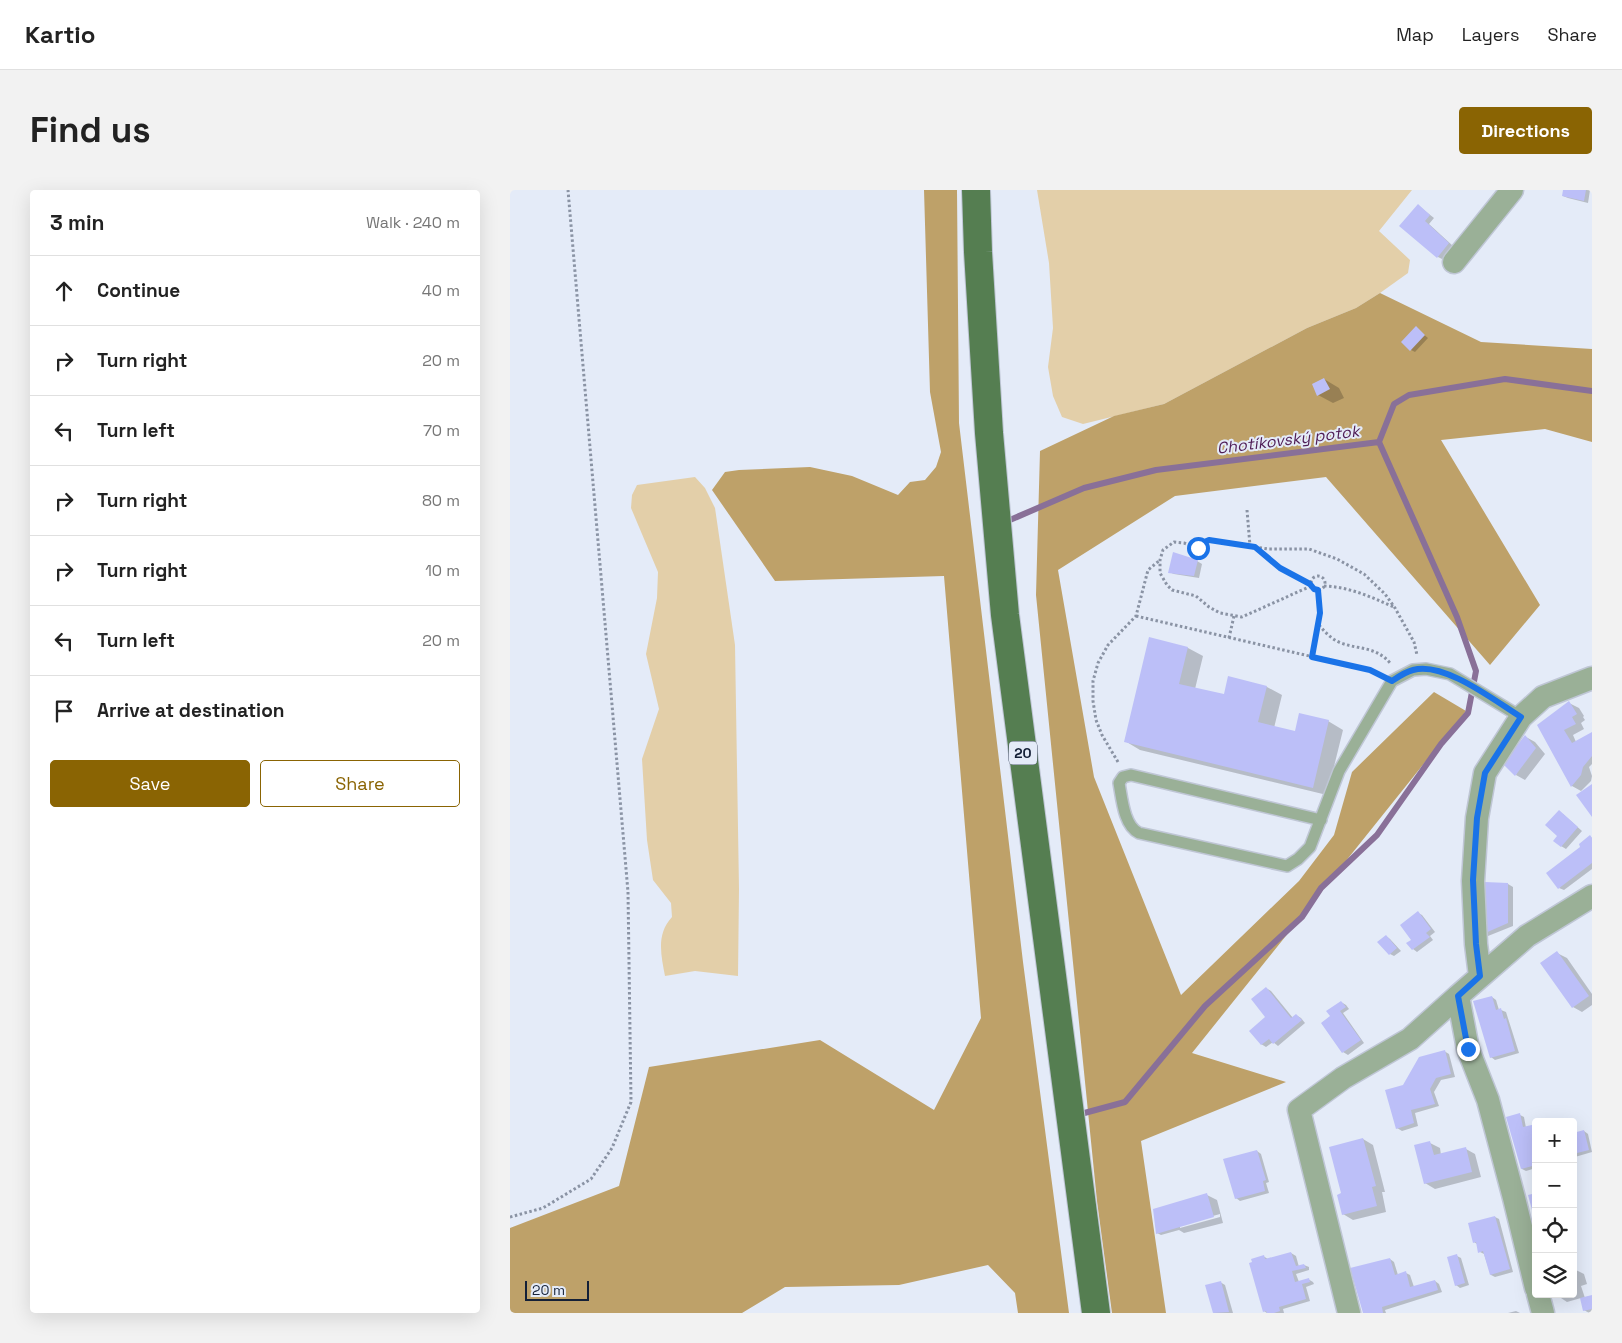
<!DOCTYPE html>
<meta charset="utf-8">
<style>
:root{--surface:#fff;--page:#f2f2f2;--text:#222;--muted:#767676;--line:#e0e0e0;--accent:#8a6403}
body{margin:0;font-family:"Space Grotesk",sans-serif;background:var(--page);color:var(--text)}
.controls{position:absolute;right:15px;bottom:15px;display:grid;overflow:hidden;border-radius:5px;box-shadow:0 5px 20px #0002}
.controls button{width:45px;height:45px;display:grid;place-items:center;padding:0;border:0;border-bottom:1px solid var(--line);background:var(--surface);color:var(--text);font:25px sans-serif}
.scale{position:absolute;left:15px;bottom:12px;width:64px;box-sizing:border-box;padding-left:5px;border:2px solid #142037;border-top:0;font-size:14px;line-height:18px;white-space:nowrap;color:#142037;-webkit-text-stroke:4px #e4ebf8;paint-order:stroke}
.stop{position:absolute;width:15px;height:15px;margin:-11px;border:4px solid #1a73e8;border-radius:50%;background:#fff}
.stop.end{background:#1a73e8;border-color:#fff;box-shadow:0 1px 5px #0008}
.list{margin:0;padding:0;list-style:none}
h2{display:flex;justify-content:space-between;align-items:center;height:65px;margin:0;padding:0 20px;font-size:21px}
h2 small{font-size:16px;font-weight:400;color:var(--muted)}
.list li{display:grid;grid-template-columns:32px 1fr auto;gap:15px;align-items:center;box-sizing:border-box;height:70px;padding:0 20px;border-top:1px solid var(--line)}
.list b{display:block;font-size:19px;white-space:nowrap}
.list em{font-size:16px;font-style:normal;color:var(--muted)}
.actions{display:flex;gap:10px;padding:15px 20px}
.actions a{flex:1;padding:11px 0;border:1px solid var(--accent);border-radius:5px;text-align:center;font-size:18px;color:var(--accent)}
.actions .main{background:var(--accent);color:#fff}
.icon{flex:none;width:28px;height:28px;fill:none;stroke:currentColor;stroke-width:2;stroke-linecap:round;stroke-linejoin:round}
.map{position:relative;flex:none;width:1082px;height:1123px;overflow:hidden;border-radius:5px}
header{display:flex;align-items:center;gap:30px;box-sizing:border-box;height:70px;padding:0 25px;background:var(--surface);border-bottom:1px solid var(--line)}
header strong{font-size:24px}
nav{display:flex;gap:28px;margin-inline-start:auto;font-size:18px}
.intro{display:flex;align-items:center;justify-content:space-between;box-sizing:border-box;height:120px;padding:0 30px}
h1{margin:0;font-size:35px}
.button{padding:12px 22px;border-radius:5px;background:var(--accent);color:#fff;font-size:18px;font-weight:700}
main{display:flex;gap:30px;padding:0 30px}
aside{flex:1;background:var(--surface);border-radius:5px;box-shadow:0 5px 20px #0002}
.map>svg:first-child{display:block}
.green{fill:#e3cfa9}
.forest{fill:#bea169}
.shadow{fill:#0003;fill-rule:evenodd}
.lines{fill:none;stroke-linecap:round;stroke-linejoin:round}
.stream{stroke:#897098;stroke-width:6}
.building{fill:#bcbff8}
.lane-casing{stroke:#bfc6d5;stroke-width:14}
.street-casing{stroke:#bfc6d5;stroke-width:25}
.primary-casing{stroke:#bfc6d5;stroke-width:30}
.path{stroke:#8a93a4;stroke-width:3;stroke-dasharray:2.5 2.5;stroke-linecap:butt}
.lane{stroke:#9ab097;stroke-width:11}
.street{stroke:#9ab097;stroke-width:22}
.primary{stroke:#557e51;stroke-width:28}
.route{stroke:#1a73e8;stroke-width:6}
.labels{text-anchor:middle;stroke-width:4;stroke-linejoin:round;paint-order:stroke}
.shield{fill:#e4ebf8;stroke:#525d71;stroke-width:1}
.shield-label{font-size:14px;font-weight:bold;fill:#142037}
.water-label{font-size:16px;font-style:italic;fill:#4f1d56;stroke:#e4ebf8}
</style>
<header>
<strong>Kartio</strong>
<nav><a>Map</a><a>Layers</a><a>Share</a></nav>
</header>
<div class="intro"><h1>Find us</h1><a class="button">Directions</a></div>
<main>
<aside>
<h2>3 min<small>Walk · 240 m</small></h2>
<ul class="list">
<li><svg class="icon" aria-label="ahead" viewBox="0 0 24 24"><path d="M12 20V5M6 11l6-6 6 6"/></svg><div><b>Continue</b></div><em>40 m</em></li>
<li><svg class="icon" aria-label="right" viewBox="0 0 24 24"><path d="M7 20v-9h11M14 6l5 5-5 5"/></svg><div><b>Turn right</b></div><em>20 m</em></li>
<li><svg class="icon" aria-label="left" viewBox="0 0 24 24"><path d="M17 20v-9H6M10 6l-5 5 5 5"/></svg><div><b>Turn left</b></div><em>70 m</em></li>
<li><svg class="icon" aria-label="right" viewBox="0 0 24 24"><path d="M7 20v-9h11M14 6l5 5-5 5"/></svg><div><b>Turn right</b></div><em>80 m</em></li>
<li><svg class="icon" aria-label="right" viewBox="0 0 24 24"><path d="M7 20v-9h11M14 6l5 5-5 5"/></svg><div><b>Turn right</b></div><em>10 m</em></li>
<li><svg class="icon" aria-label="left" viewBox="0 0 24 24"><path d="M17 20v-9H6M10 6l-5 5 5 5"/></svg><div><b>Turn left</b></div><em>20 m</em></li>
<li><svg class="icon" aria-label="arrive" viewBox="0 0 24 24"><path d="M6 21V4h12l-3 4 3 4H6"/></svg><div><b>Arrive at destination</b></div></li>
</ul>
<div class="actions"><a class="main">Save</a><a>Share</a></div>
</aside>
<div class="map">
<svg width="1082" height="1123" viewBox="0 0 1082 1123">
<rect width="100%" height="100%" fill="#e4ebf8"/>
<path class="green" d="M527 0H902L869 41 900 70 898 83 870 103 846 118 797 138 654 214 573 234 552 227 543 206 538 177 543 138 539 73Z
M185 287 195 298 205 318 225 455 229 699 228 786 185 781 155 786C151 765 146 744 162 727L161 713 143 690 137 650 132 569 149 519 136 464 147 408 148 382 121 318 122 305 127 295Z"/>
<path class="forest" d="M414 0H447L449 233 513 772 559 1123H508L505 1103 478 1075 389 1095 275 1097 232 1123H0V1038L109 996 139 877 310 850 424 920 471 828 434 386 265 391 202 300 215 282 229 280 300 277 342 286 388 305 400 292 415 290 426 277 431 262 420 202Z
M870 103 971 152 1082 159V252L1035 239 931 250 1030 415 980 475 816 287 665 306 548 380 584 587 671 805 789 691 824 645 842 582 924 502 956 521 682 863 776 892 631 951 656 1123H602L587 1011 526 405 530 261 604 226 654 214 797 138 846 118Z"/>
<path class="shadow" d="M1054 0H1080L1078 13 1058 8 1053 6Z
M909 16 924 28 919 34 943 56 932 69 928 67Z
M906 138 918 148 905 162 901 160Z
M814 189 829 198 834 208 823 213 808 205Z
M687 371 692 374 689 388 664 384 659 382Z
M640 449 678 458 693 466 685 499 715 506 719 487 757 497 772 505 764 538 786 543 818 531 833 540 817 605 630 560 615 551Z
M1059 513 1069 518 1074 526 1073 527 1075 530 1071 533 1074 539 1063 545 1066 552 1082 543V574L1079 577 1082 586 1081 591 1071 601 1062 596 1029 536Z
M1016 547 1025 552 1035 564 1015 590 1006 585Z
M1053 624 1072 641 1056 659 1051 656 1049 646Z
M1080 647 1082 648V679L1054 700 1049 698 1072 657Z
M976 694H998L1003 697V736L978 746 974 743Z
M908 723 912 725 925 742 920 746 923 750 907 762 903 759 902 750Z
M876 746 880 749 891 761 884 766 880 764Z
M1047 763 1057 768 1082 804V815L1072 822 1063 817Z
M756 798 761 801 783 828 786 825 791 828 795 833 768 856 763 852 756 857 751 854 757 828Z
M982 807 986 810 989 820H991L996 822 1009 863 985 870 981 867Z
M831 812 836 815 839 819 833 823 854 853 838 865 833 862 812 833 822 826Z
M934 861 939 864 945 887 931 890 924 902 929 916 905 923 908 936 892 941 887 938 894 896Z
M1010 925 1014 927 1016 938 1026 936V978L1016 981 1012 979Z
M1074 941 1078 944 1082 962 1065 967 1063 966V944Z
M853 949 863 955 875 1002H872L876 1022 843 1030 833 1024V1004Z
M920 953 930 958 931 965 956 959 965 964 971 987 925 999 915 993Z
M747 961 751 964 759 992 756 993 759 1003 730 1011 726 1008Z
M697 1005 707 1010 713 1033 674 1043 669 1040 651 1045 647 1043ZM710 1024V1027L670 1038V1035Z
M985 1027 989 1029 1003 1082 985 1087 981 1085 974 1064 970 1062 967 1054 964 1052Z
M781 1063 786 1066 789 1077 794 1075 799 1077V1080L786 1084 789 1092 798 1089 803 1092 804 1094 796 1097 800 1111 773 1119 774 1123H757L754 1121 753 1066 758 1069Z
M947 1066 951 1068 959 1095 950 1098 946 1095Z
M880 1069 884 1072 888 1085 896 1083 900 1085 904 1097 925 1091 929 1094 932 1102 875 1120 876 1123H854L842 1079Z
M1063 1069 1066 1080 1074 1084 1077 1094 1071 1096 1075 1108 1082 1107V1122L1079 1123 1074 1120 1071 1108 1057 1112 1048 1106 1047 1104H1063Z
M710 1092 715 1095 723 1123H704L697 1096Z
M1006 1121 1010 1123H998Z"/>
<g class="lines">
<path class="stream" d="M493 333 574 298 646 280 869 252 884 214 899 205 995 189 1082 201
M567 925 615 912 695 816 792 727 811 698 867 645 931 554 958 523 966 481 947 427 869 252"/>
</g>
<path class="building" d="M1053 0H1076L1074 11 1052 6Z
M908 14 920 25 915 31 939 53 927 68 889 36Z
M906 136 915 145 900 161 891 152Z
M814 188 820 199 807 206 802 194Z
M663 362 688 370 684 386 658 383Z
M639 447 678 457 669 494 714 504 718 486 757 496 748 532 785 541 789 523 819 530 803 598 614 552Z
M1059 511 1067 524 1062 527 1066 534 1054 540 1062 553 1082 542V566L1073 577 1071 585 1061 597 1027 535Z
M1015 545 1026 558 1005 586 993 574Z
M1082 594V627L1066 605Z
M1049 620 1068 637 1051 657 1043 651 1047 646 1035 635Z
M1080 645 1082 648V673L1048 699 1036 683 1070 657 1069 654Z
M975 692 998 693V733L973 744Z
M908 721 921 739 916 743 920 747 902 760 896 753 901 750 890 735Z
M876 745 887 758 879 765 867 752Z
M1047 761 1079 806 1062 818 1030 773Z
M756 797 781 828 786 824 792 830 763 854 759 849 751 855 739 841 755 827 741 809Z
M982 806 986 820 991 818 994 829 996 828 1005 861 980 868 963 811Z
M831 811 836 817 830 821 851 850 832 863 811 833 820 826 816 821Z
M935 860 941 884 926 888 920 899 925 914 901 920 904 933 886 939 875 900 893 895 909 867Z
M1010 923 1013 937 1026 934V951L1024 952 1026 959V975L1011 979 996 927Z
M1074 940 1079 960 1063 964V943Z
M853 948 866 996 862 997 867 1016 832 1025 827 1005 831 1003 819 957Z
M920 951 924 965 956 957 962 982 914 994 904 955Z
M747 960 756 990 753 991 755 1001 725 1009 713 969Z
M697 1003 704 1027 646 1044 643 1019Z
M1026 1003V1031H1025L1018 1005Z
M985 1026 1000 1079 980 1085 973 1061 968 1063 966 1052 963 1053 958 1033Z
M781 1062 786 1076 794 1074 796 1078 782 1081 785 1092 799 1088 800 1092 792 1094 796 1109 769 1117 770 1121 764 1123H757L756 1121 753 1122 739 1073 742 1072 741 1069 754 1065 755 1069Z
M947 1064 955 1093 945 1096 937 1067Z
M880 1068 885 1085 896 1081 900 1097 925 1090 928 1100 872 1117 873 1123H853L840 1078Z
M711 1091 719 1122 703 1123 695 1095Z
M1082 1105V1119L1073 1121 1070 1108Z"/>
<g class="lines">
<g class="lane-casing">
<path id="lane" d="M811 630 621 585 613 587 609 593C612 609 614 636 629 643L777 676 788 669 800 657 829 581 882 491 903 480 916 479 940 484 1011 527"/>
</g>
<g class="street-casing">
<path id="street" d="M944 72 1002 0
M970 786 966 754 963 691 967 628 975 583 1011 527 1033 507 1082 488
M1026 1098 1004 1008 978 910 958 859 948 806 1017 746 1082 706
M1028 1104 1033 1123
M839 1123 789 920 833 888 900 849 948 806"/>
</g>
<g class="primary-casing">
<path id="primary" d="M466 0 468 62 479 243 495 425 586 1123"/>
</g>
<path class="path" d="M737 320 740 356
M745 357 770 378 800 394
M801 393a7 7 0 1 1 14 0a7 7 0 1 1-14 0Z
M801 396 732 427 710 423 699 417 686 406 662 400 657 395 650 383V370L653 360 664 352 674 353 687 358 692 353 699 350 758 359H799L827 369 854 384 875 404 885 418 904 452 907 465
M814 396C840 397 861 407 884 417
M626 426 860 480 868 484
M809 435C815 442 821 449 831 453 850 460 866 456 881 474
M719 448 724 426
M802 467 810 423 808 400
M608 572 592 545 586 530 583 511V491L588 473 598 455 626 426 638 380 650 370
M0 1027 33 1018 81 989 102 958 121 912 118 702 58 0"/>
<use href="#lane" class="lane"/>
<use href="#street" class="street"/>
<use href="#primary" class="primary"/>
</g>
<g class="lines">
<path class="route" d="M688 358 692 353 699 350 745 357 770 378 800 394 804 399 808 400 810 423 802 467 860 480 882 491C888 487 895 482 903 480 934 471 985 511 1011 527L975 583 967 628 963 690 966 754 970 786 948 806 958 859"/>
</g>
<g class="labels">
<rect class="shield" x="499" y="551.5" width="28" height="23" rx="4"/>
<g class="shield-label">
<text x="513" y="568">20</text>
</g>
<g class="water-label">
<text transform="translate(778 249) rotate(-7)" y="6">Chotíkovský potok</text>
</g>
</g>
</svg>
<div class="controls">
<button>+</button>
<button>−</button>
<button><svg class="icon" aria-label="locate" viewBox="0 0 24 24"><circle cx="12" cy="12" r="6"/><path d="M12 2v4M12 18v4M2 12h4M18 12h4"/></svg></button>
<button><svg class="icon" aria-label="layers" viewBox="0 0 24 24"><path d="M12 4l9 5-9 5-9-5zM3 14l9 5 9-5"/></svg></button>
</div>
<div class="scale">20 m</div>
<div class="stop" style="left:688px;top:358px"></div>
<div class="stop end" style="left:958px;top:859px"></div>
</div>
</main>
